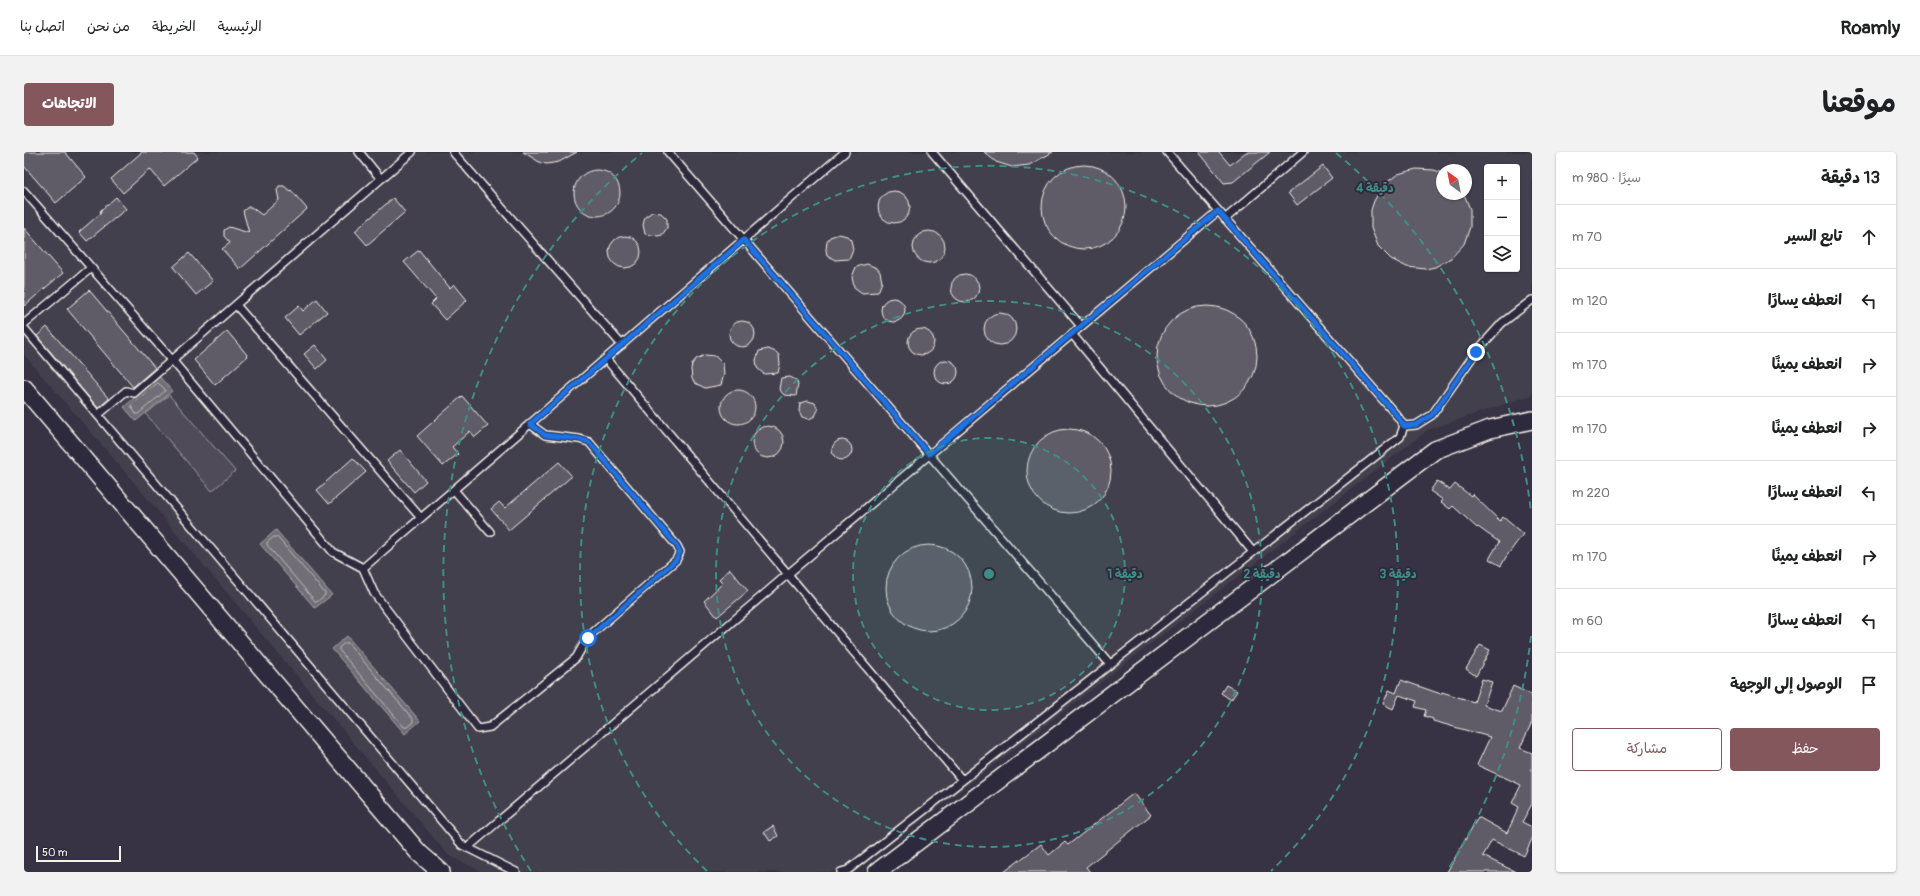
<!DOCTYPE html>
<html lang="ar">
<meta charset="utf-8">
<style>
:root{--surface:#fff;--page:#f2f2f2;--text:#202124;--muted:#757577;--line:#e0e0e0;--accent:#84575d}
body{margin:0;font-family:Pangolin,"Playpen Sans Arabic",sans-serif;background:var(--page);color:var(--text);direction:rtl}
.controls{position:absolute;right:12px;top:12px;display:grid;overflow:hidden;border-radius:4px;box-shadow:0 1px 3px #0004}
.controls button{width:36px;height:36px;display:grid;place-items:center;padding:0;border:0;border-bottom:1px solid var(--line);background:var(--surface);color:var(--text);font:20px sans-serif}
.compass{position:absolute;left:1412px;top:12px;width:36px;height:36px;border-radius:50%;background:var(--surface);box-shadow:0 1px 3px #0004;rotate:328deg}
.scale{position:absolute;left:12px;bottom:10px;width:85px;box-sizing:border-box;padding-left:4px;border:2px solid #f4f1e8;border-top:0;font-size:11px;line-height:14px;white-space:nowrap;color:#f4f1e8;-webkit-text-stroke:3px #2f2a3d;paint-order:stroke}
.stop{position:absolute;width:12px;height:12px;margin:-9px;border:3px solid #1a73e8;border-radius:50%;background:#fff}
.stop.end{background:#1a73e8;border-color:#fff;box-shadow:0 1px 4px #0008}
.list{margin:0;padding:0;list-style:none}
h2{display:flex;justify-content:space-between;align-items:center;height:52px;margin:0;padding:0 16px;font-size:17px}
h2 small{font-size:13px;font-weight:400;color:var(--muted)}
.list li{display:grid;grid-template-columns:26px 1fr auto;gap:12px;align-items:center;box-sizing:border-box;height:64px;padding:0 16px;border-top:1px solid var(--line)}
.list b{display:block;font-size:15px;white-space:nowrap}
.list em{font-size:13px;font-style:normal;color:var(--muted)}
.actions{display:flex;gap:8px;padding:12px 16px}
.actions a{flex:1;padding:9px 0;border:1px solid var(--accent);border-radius:4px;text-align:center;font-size:14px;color:var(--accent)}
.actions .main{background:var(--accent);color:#fff}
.icon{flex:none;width:22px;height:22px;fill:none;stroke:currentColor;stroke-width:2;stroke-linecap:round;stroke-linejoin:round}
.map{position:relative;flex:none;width:1508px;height:720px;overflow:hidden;direction:ltr;border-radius:4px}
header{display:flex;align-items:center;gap:24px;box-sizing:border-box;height:56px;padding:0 20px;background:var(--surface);border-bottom:1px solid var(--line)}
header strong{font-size:19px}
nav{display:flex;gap:22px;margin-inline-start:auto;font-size:14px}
.intro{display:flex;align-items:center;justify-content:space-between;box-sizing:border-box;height:96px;padding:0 24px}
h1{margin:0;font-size:28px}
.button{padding:10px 18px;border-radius:4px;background:var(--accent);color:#fff;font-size:14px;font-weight:700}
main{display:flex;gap:24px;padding:0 24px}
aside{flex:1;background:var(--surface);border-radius:4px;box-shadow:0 1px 3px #0004}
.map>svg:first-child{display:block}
.built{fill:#433f4e;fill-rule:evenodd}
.green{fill:#504b59;stroke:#a29ea0}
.water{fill:#726e77;stroke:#a6a2a4}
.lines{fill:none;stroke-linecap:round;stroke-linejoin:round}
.shore{stroke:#c0bdbb;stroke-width:1}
.building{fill:#5f5c67;stroke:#f4f1e8}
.service-casing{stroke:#f4f1e8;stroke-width:10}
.tertiary-casing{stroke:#f4f1e8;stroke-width:20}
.service{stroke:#2f2a3d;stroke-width:7}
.tertiary{stroke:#2f2a3d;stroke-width:17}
.route{stroke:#1a73e8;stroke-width:5}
.ring{fill:none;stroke:#3d8f86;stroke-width:2;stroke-dasharray:7 5}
.centre{fill:#3d8f86;stroke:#2f2a3d;stroke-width:2}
.ring-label{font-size:12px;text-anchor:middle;font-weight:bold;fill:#3d8f86;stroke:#2f2a3d;stroke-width:4;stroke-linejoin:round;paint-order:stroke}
</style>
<header>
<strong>Roamly</strong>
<nav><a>الرئيسية</a><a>الخريطة</a><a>من نحن</a><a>اتصل بنا</a></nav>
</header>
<div class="intro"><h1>موقعنا</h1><a class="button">الاتجاهات</a></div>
<main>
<aside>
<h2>13 دقيقة<small>سيرًا · 980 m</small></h2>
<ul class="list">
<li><svg class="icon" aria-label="ahead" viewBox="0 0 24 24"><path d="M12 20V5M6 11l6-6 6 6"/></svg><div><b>تابع السير</b></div><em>70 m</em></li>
<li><svg class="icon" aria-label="left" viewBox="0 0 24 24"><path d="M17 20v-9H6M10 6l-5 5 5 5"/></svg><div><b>انعطف يسارًا</b></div><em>120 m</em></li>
<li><svg class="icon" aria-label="right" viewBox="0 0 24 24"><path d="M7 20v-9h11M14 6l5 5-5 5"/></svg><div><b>انعطف يمينًا</b></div><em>170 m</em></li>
<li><svg class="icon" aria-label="right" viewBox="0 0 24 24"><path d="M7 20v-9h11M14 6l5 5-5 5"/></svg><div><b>انعطف يمينًا</b></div><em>170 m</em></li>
<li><svg class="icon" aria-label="left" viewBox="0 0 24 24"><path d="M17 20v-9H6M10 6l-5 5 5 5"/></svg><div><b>انعطف يسارًا</b></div><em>220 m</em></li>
<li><svg class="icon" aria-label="right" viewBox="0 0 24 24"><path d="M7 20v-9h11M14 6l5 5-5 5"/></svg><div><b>انعطف يمينًا</b></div><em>170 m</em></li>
<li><svg class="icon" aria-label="left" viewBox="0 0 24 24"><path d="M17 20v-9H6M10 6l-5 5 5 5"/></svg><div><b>انعطف يسارًا</b></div><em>60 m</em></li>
<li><svg class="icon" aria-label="arrive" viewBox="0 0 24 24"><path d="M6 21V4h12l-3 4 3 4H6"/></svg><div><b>الوصول إلى الوجهة</b></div></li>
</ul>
<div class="actions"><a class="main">حفظ</a><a>مشاركة</a></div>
</aside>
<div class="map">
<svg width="1508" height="720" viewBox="0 0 1508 720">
<rect width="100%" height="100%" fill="#373244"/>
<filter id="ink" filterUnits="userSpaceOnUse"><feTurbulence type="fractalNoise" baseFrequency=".025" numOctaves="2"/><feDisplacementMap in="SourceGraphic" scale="8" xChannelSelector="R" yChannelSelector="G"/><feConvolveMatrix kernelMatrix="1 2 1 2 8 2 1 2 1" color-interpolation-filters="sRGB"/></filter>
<g filter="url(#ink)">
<path class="built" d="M0 0H1508V243L1404 278 831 720H458L424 703 84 300 0 203ZM1463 15H1493V117H1463ZM1418 18H1442V42H1418Z"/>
<path class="green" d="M145 243 211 319 188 339 122 262Z"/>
<path class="water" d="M135 224 148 239 112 269 100 255Z
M252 378 308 443 291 456 236 392Z
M323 484 396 569 381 582 308 497Z"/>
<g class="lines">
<path class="shore" d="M134 231 141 237V239L114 262H112L107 254Z
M250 385H253L301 441V443L293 450 291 449 243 393V391Z
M321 491H324L389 567V570L383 575H380L315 498V496Z"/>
</g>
<path class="building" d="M0 0H41L62 25 32 51 0 14Z
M118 0H170L174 5 140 34 126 17 99 41 87 27Z
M499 0H553L535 10 523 12 517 11Z
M960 0H1029L1005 13 988 15 972 10Z
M1175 0H1195L1206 13 1222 0H1246L1209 30 1200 31Z
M1018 55a42 42 0 1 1 84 0a42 42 0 1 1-84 0Z
M1299 14 1308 26 1273 53 1264 41Z
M1392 17 1410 18 1418 21V42H1440L1446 57V75L1440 92 1427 106 1411 115 1402 117 1383 115 1367 107 1354 94 1347 76V58L1350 49 1359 33 1374 22Z
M550 41a23 23 0 1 1 46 0a23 23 0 1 1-46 0Z
M255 34H260L266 39 267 38 283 57 216 117 198 97 206 91 200 84V78L205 75 225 81 219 59 224 55H227L238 63 255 48 253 38Z
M854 55a16 16 0 1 1 32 0a16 16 0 1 1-32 0Z
M92 45 102 57 63 89 55 80 77 61 76 59Z
M369 46 381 60 343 93 331 79Z
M628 60 637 61 643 67V76L638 83 634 84 621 82 619 73 621 65Z
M0 76 39 121 0 154Z
M889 95a16 16 0 1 1 32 0a16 16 0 1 1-32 0Z
M815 82 823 84 827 88 829 97 825 107 811 108 803 103 802 98 803 89 806 85Z
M585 100a16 16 0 1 1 32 0a16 16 0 1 1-32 0Z
M395 98 426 136 430 132 443 148 421 168 407 152 412 147 380 110Z
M165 101 189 129 172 143 149 115Z
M843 112 853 116 856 120 858 130 854 140 838 141 830 135 828 125 832 115Z
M927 136a14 14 0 1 1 28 0a14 14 0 1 1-28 0Z
M65 138 131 216 109 235 43 157Z
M857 158a12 12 0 1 1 24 0a12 12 0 1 1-24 0Z
M293 147 303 160 275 183 261 166 275 154 279 159Z
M1133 204a50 50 0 1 1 100 0a50 50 0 1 1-100 0Z
M960 177a16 16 0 1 1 32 0a16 16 0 1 1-32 0Z
M705 182a13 13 0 1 1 26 0a13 13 0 1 1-26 0Z
M23 175 85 247 74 256 13 184Z
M884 190a13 13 0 1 1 26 0a13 13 0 1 1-26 0Z
M203 179 224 204 191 233 170 208Z
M291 193 303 208 293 217 280 202Z
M744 197 752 200 755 203 756 212 754 221 740 222 733 216 732 208 735 199Z
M681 203 691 204 699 212 700 222 697 233 681 236 671 231 668 227 667 217 668 212 672 207Z
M910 220a12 12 0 1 1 24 0a12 12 0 1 1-24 0Z
M766 225 772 228 774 232 772 244 760 243 755 237 757 226Z
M697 255a17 17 0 1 1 34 0a17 17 0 1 1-34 0Z
M438 244 464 274 451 285 446 279 428 295 434 302 419 314 393 284Z
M784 249 791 251 794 258 791 264 785 267 778 265 775 259 776 251Z
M728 290a16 16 0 1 1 32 0a16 16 0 1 1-32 0Z
M1003 319a42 42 0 1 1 84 0a42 42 0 1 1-84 0Z
M808 298a10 10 0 1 1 20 0a10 10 0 1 1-20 0Z
M376 298 402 329 390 340 363 309Z
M329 306 342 320 305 352 293 338Z
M535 310 548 324 485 378 467 357 475 350 481 356Z
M1413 329 1426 338 1431 332 1447 344 1448 342 1476 369 1479 365 1499 382 1482 405 1477 414 1465 407 1475 390 1454 375 1453 376 1429 354 1426 357 1417 350 1419 348 1406 339Z
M862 436a43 43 0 1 1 86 0a43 43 0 1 1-86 0Z
M706 417 724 439 693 465 680 449 699 431 695 427Z
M1456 493 1466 498 1452 524 1442 517Z
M1458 527 1468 530 1460 553 1478 559 1489 534 1508 543V570L1496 596 1508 601V652L1498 670 1508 675V687L1500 704 1468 688 1459 704 1492 720H1423L1454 665 1483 681 1495 655 1488 651 1497 633 1453 613 1466 585 1409 569V567L1400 564 1402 558 1391 555 1393 549 1375 543 1369 557 1359 552 1365 538 1372 541 1377 528 1417 542 1418 540 1450 550Z
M1202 533 1213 539 1207 548 1197 541Z
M1110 641 1127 663 1062 715 1066 720H980L1017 692 1025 703 1041 690 1044 693Z
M749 674 754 684 746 689 740 680Z"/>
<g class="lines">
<g class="service-casing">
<path id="service" d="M335 0 357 27
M429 0 598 193
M644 0 1086 512
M908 0 1057 174
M0 39 148 208 309 400 339 416
M1201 67 1279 0
M212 153 397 366
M0 172 67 116
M0 176 438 693 492 720
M1048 182 1229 400
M582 207 938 628
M74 263 102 239 110 241 388 0
M506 272 521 283 555 287 565 290 653 394 656 400 652 408 564 485 552 506 466 575 454 577 350 441 339 416 821 0
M1380 274 1392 273 1408 263 1452 200 1478 171 1508 148
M430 338 466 380
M443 696 764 422 1194 59
M817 720 824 718 1376 285 1380 274 1374 265 1143 0"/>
</g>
<g class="tertiary-casing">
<path id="tertiary" d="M0 236 395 701 417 720
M853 720 1411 298 1466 277 1508 268"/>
</g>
<use href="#service" class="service"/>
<use href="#tertiary" class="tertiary"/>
</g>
</g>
<g class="lines" filter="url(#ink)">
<path class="route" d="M564 486 652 408 656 400 653 394 565 290 555 287 521 283 506 272 720 88 905 302 1194 59 1374 265 1380 274 1392 273 1408 263 1452 200"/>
</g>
<circle cx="965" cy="422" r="136" fill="#3d8f86" fill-opacity=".12"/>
<g class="ring">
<circle cx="965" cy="422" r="136"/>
<circle cx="965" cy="422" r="273"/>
<path d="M683 719A409 409 0 1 1 1247 719"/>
<path d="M1507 484A546 546 0 0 1 1423 719M507 719A546 546 0 0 1 618 1M1312 1A546 546 0 0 1 1507 360"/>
</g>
<circle cx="965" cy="422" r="6" class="centre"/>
<g class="ring-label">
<text x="1351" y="40">4 دقيقة</text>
<text x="1101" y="426">1 دقيقة</text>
<text x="1238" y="426">2 دقيقة</text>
<text x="1374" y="426">3 دقيقة</text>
</g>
</svg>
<div class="controls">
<button>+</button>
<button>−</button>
<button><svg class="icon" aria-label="layers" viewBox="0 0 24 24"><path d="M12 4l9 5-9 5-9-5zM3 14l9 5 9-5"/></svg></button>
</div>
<svg class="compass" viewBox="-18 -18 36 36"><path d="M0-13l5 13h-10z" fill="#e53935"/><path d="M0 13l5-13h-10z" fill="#757577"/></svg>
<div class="scale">50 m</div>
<div class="stop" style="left:564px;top:486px"></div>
<div class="stop end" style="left:1452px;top:200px"></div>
</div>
</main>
